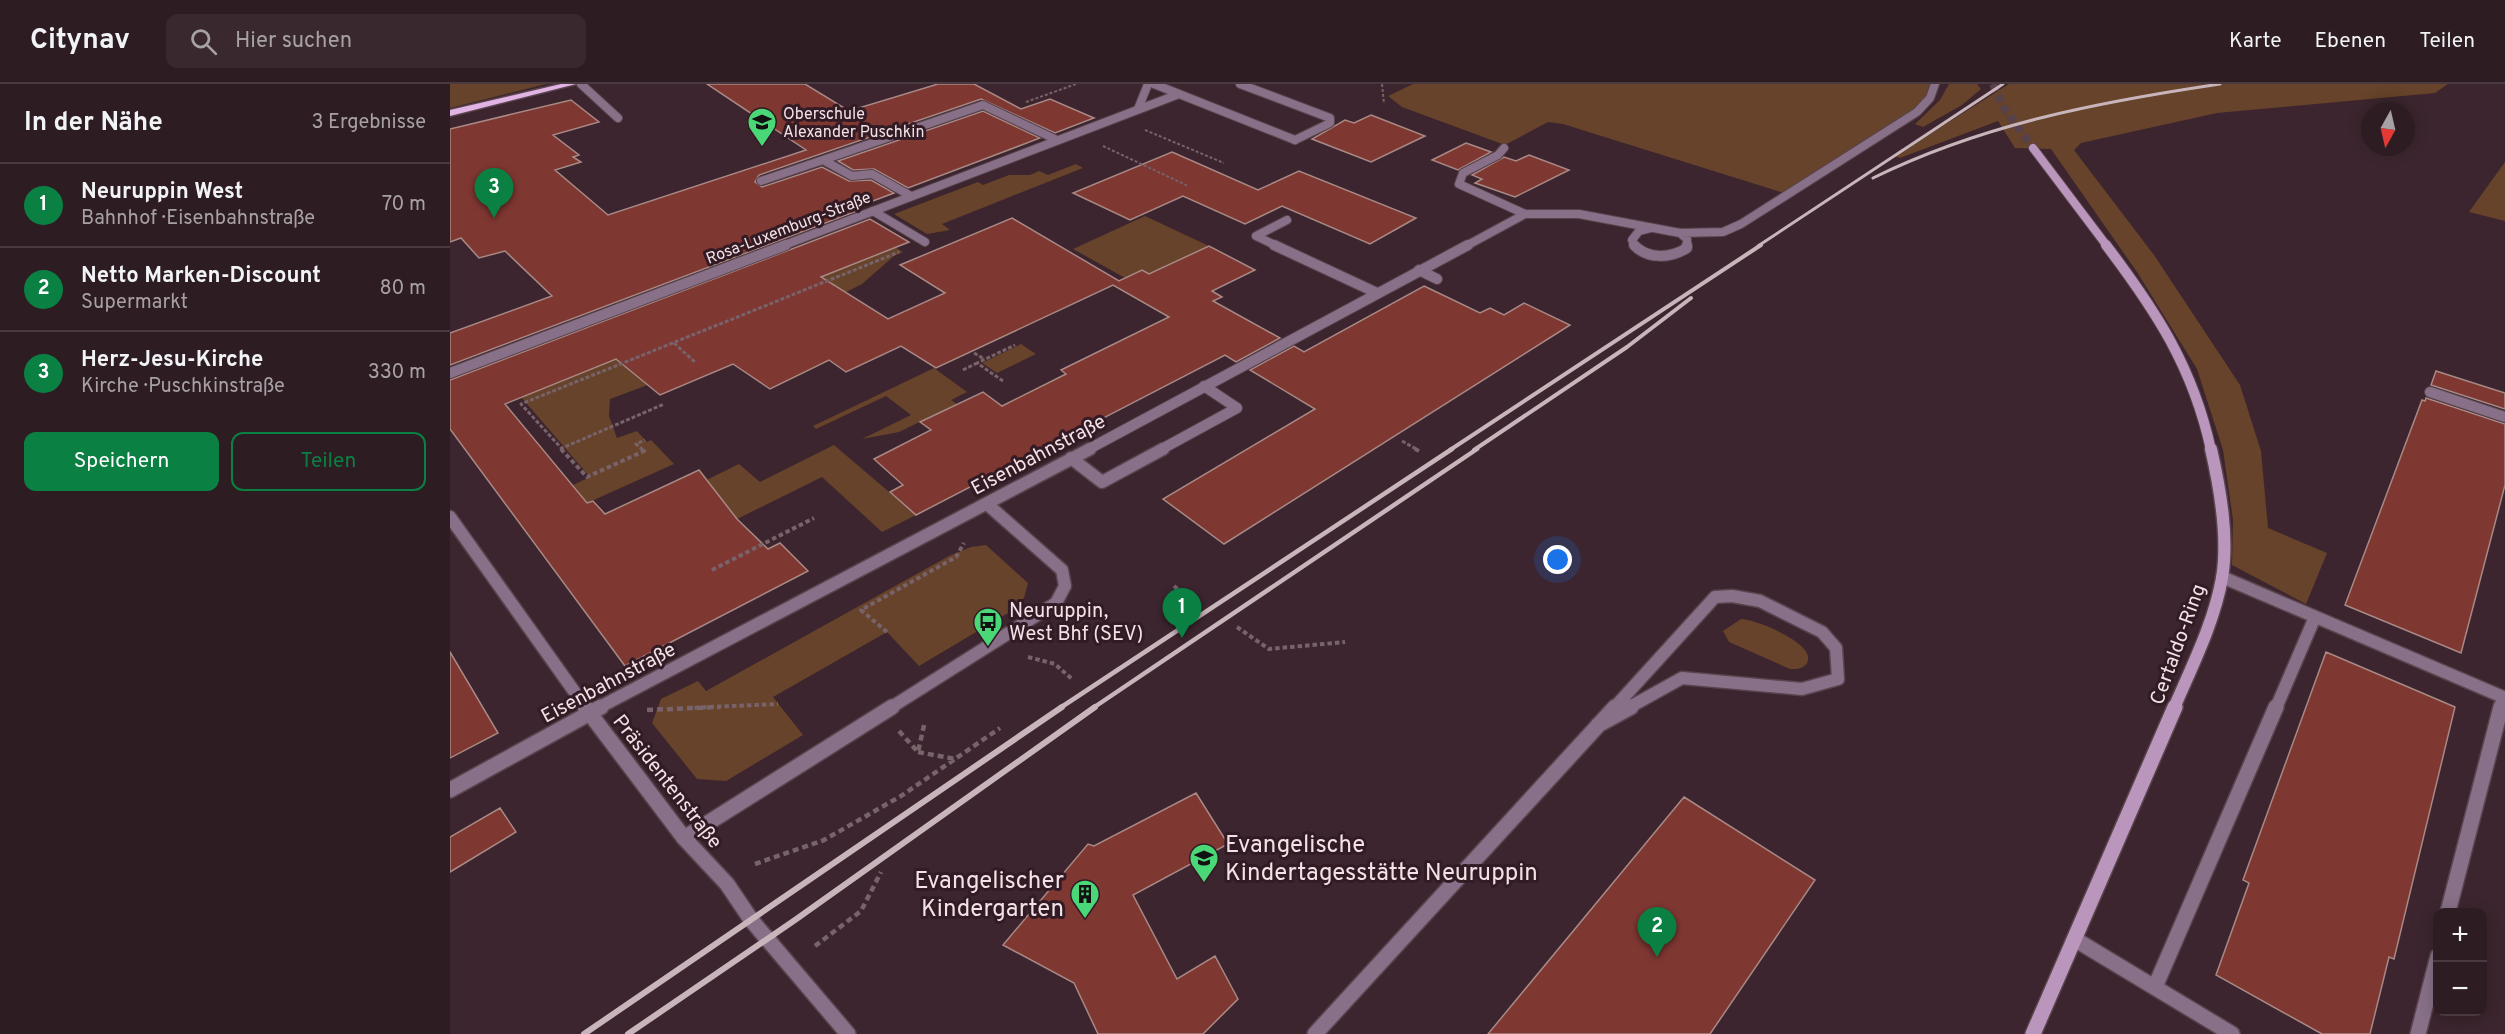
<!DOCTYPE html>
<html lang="de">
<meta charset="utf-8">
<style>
:root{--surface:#2d1c22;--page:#39292f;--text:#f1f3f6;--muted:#a7a1a5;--line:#483a40;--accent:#0b8043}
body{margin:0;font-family:Overpass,sans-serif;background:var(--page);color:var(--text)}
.controls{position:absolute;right:18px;bottom:18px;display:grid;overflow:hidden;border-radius:12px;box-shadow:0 3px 15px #0003}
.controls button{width:54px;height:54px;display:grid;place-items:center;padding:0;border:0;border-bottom:2px solid var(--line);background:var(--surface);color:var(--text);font:30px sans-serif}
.compass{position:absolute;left:1911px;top:18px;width:54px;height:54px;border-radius:50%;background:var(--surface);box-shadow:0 3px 15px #0003;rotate:188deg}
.you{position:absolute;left:1108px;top:476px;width:21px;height:21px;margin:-15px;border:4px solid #fff;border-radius:50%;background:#1a73e8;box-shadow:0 0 0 9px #1a73e833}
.badge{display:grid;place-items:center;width:39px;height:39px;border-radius:50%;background:var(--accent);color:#fff;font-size:20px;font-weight:700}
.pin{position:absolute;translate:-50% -50px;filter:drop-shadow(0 2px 3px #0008)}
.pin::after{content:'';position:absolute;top:32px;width:21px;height:18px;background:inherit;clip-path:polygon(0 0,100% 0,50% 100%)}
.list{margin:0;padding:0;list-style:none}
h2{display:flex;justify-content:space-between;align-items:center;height:78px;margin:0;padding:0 24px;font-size:26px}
h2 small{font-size:20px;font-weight:400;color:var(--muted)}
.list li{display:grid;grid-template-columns:39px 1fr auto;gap:18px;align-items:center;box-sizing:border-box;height:84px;padding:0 24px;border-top:2px solid var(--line)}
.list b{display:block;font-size:22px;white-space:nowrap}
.list p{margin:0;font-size:20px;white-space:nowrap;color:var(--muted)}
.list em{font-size:20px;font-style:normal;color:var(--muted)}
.actions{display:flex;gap:12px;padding:18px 24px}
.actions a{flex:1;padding:14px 0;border:2px solid var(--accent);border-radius:12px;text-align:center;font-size:21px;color:var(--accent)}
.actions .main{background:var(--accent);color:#fff}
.icon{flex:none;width:33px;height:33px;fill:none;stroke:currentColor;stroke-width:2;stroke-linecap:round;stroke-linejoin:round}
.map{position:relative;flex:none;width:2055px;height:950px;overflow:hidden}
header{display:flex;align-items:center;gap:36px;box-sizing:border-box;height:84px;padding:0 30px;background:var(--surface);border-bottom:2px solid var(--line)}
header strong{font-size:28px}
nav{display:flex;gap:33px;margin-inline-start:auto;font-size:21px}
.search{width:420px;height:54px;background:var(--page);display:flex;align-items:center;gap:15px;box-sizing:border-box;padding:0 21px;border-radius:12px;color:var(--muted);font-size:22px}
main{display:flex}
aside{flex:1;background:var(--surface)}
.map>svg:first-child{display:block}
.green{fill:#66432a}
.building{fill:#7f3732;stroke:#a88986;stroke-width:1.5}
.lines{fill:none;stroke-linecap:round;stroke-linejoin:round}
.secondary-tunnel{stroke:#57414a;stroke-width:8;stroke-dasharray:8 4;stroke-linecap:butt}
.lane-far3-casing{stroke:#59434c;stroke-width:10}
.lane-far2-casing{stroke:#59434c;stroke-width:12}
.lane-far1-casing{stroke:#59434c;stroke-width:15}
.lane-casing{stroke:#59434c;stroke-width:18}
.street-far3-casing{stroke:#59434c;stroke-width:10}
.street-far2-casing{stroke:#59434c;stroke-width:12}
.street-far1-casing{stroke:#59434c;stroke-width:15}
.street-casing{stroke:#59434c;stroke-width:18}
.secondary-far3-casing{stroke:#59434c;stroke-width:10}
.secondary-far2-casing{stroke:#59434c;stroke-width:12}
.secondary-far1-casing{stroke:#59434c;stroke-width:15}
.secondary-casing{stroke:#59434c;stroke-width:18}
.primary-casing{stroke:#59434c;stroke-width:3}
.path-far3{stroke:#78636b;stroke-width:2;stroke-dasharray:3 2;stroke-linecap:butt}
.path-far2{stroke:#78636b;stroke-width:3;stroke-dasharray:4 2;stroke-linecap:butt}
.path-far1{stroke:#78636b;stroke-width:4;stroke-dasharray:4.5 3;stroke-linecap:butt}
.path{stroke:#78636b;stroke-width:4.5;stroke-dasharray:6 4;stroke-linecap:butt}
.lane-far3{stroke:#877088;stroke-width:8}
.lane-far2{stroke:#877088;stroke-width:10}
.lane-far1{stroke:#877088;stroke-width:12}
.lane{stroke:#877088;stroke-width:15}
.street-far3{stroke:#877088;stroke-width:8}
.street-far2{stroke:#877088;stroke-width:10}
.street-far1{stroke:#877088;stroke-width:12}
.street{stroke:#877088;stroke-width:15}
.secondary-far3{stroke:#ba96bd;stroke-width:8}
.secondary-far2{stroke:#ba96bd;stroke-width:10}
.secondary-far1{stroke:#ba96bd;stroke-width:12}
.secondary{stroke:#ba96bd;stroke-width:15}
.primary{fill:#e2b3e5;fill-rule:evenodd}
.rail-far3{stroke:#c7b5bb;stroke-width:3}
.rail-far2{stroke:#c7b5bb;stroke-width:4}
.rail-far1{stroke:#c7b5bb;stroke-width:4.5}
.rail{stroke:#c7b5bb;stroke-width:6}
.labels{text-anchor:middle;stroke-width:6;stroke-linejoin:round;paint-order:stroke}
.far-poi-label{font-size:16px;fill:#f2e2e7;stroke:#321b24;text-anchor:start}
.far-street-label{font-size:16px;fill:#f2e2e7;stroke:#321b24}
.street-label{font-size:20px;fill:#f2e2e7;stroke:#321b24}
.poi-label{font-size:20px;fill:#f2e2e7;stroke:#321b24;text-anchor:start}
.near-poi-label{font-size:24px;fill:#f2e2e7;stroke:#321b24;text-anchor:start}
</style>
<header>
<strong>Citynav</strong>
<div class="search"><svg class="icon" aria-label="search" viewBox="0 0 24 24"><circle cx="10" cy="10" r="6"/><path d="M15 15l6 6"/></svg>Hier suchen</div>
<nav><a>Karte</a><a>Ebenen</a><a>Teilen</a></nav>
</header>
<main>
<aside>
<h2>In der Nähe<small>3 Ergebnisse</small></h2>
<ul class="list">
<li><span class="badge">1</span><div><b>Neuruppin West</b><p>Bahnhof · Eisenbahnstraße</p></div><em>70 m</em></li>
<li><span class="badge">2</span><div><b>Netto Marken-Discount</b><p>Supermarkt</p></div><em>80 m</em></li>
<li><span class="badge">3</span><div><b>Herz-Jesu-Kirche</b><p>Kirche · Puschkinstraße</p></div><em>330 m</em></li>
</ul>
<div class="actions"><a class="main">Speichern</a><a>Teilen</a></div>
</aside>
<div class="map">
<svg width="2055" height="950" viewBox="0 0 2055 950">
<rect width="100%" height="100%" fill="#3c252e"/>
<path class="green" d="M0 0H96L0 24Z
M963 0H1481L1477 14 1464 27 1334 109 1113 40 1098 38 1055 61 952 23 938 12Z
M1499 0H1527L1531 5 1512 21 1473 43 1465 40 1490 16Z
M1559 0H1998L1985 9 1767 29 1631 59 1624 66 1704 171 1790 301 1811 367 1818 444 1877 469 1856 520 1782 481 1783 436 1773 366 1747 285 1687 188 1601 65 1565 64 1548 37 1450 74 1445 72Z
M2055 78V137L2019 128Z
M626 80 633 84 492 140 500 146 477 150 444 130 528 98 533 101 559 91H580L589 87 598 91Z
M695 132 759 162 695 205 623 165Z
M445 163 453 168 444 172 412 200 251 281 160 315 159 332 167 354 187 347 197 358 201 356 224 380 137 419 121 402 140 393 71 313Z
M571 260 586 270 547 289 532 279Z
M484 284 517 308 501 316 507 320 449 348 412 355 461 331 436 312 366 345 363 342Z
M384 361 466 431 432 448 372 393 287 435 238 405 289 380 310 398Z
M536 461 578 499 574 514 558 529 469 582 437 548 323 613 353 651 276 697 247 695 202 639 211 615 248 597 256 607 499 472 521 463Z
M1291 535C1305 535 1368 560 1357 579 1353 585 1348 585 1340 585L1279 558 1273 547Z"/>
<path class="building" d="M257 0H355L399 27 488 0H524L571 25 600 15 644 34 605 49 531 15 309 91 305 98 312 103 372 83 399 97 421 96 444 109 404 124 407 127 0 281V249L102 212 55 167 29 174 11 154 0 158V45L121 16 149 38 103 51 129 71 123 73 131 78 105 86 158 131 356 66Z
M533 27 590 54 458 104 424 85 403 86 388 77Z
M921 31 975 52 921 78 862 55 895 36 904 39Z
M1016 59 1041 68 1008 86 982 76Z
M722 68 808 106 849 87 966 134 920 160 832 122 795 140 733 112 680 136 623 109Z
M1079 71 1119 86 1065 113 1025 99 1032 95 1022 91 1054 73 1066 77Z
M562 134 669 197 692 186 699 190 759 162 805 186 762 207 772 213 763 217 830 254 786 278 775 271 466 431 440 408 453 401 424 375 481 346 470 338 533 308 552 322 616 290 611 286 719 233 663 201 486 284 451 262 396 288 379 276 320 305 283 280 210 311 166 275 55 320 137 419 143 417 155 430 249 386 287 435 318 465 330 459 358 487 175 582 0 345V296L420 135 459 158 371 193 438 235 495 209 450 181Z
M974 202 1030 229 1040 224 1054 231 1074 219 1120 241 774 460 713 415 865 325 800 286 844 262 854 268Z
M1986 287 2055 309V325L1981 301Z
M1976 314 2055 340V401L2011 569 1895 521 1972 316 1975 317Z
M0 568 48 649 0 674Z
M1876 568 2005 623 1944 875 1939 873 1920 950H1872L1766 891 1799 799 1793 796Z
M746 709 778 760 683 811 727 895 765 872 788 915 753 950H648L624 899 553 861 638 760 644 762Z
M1234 713 1365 796 1260 950H1038Z
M50 724 66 748 0 788V753Z"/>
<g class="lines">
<path class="secondary-tunnel" d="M1543 0 1554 24 1583 64"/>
<g class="lane-far3-casing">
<path id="lane-far3" d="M131 0 168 34
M790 0 880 34V39L845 56
M1054 64 1048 71 1013 89 1009 100 1075 130H1129L1230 149 1273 148 1291 140 1467 28 1480 14 1485 0
M311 97 373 76
M461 112 422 90 402 92 373 76 533 21 607 56
M423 127 475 158
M1230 149 1237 155V162
M827 162 806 152 837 136
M1185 162 1182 156 1189 147 1201 144"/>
</g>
<g class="lane-far2-casing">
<path id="lane-far2" d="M824 161 927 209
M1184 161C1198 176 1221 174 1237 164V161
M969 186 987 195
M1980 308 2055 333
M710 366 787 324 754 302"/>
</g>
<g class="lane-far1-casing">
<path id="lane-far1" d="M621 374 652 398 713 365
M1772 493 2053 613 2050 624
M440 624 606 519 615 502 612 486 537 420
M1164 624 1265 513 1282 512 1310 517 1372 548 1386 564 1388 595 1352 605 1232 594 1178 624
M1826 624 1865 533"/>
</g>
<g class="lane-casing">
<path id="lane" d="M1148 641 1181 623
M234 754 442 623
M1998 828 2051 623
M1626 856 1782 950
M1705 903 1826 623
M865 950 1165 623
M1968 950 1988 872"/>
</g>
<g class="street-far3-casing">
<path id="street-far3" d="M704 0 845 56
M688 25 698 0
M332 162 729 10
M1016 162 1075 130"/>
</g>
<g class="street-far2-casing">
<path id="street-far2" d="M0 289 336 161
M637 366 1018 161"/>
</g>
<g class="street-far1-casing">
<path id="street-far1" d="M0 433 136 624
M148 624 640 365"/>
</g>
<g class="street-casing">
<path id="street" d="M135 623 234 754 277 800 302 837 398 950
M0 706 151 623"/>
</g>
<g class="secondary-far3-casing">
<path id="secondary-far3" d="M1583 64 1657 162"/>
</g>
<g class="secondary-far2-casing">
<path id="secondary-far2" d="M1656 161C1706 227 1743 283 1761 366"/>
</g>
<g class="secondary-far1-casing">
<path id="secondary-far1" d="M1724 624C1742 582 1764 539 1772 494 1779 453 1770 404 1761 365"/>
</g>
<g class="secondary-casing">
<path id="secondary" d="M1583 950 1725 623"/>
</g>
<g class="primary-casing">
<path id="primary" d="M111 0H126L0 32V26Z"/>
</g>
<path class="path-far3" d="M932 0 934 20
M576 18 626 0
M695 46 774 79
M653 62 738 102"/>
<path class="path-far2" d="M224 259 246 279
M524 269 534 275
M513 286 527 279
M553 297 527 279 565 261
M952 357 968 366
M110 365 214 320
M113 366 71 320 449 168
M193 366 186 360 195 356"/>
<path class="path-far1" d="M111 365 137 393 194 367 191 365
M965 365 971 368
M262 486 364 434
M724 502 743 518
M787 543 819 565 895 558
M437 548 411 526 506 473 514 459
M578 573 605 580 623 596
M237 624 328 620"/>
<path class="path" d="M197 626 270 623
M449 647 468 668 475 637
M468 668 505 675 550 644
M305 780 374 756 451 712 505 675
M365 862 411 827 431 788"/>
<use href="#lane-far3" class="lane-far3"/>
<use href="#lane-far2" class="lane-far2"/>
<use href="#lane-far1" class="lane-far1"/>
<use href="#lane" class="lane"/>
<use href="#street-far3" class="street-far3"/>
<use href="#street-far2" class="street-far2"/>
<use href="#street-far1" class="street-far1"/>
<use href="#street" class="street"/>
<use href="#secondary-far3" class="secondary-far3"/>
<use href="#secondary-far2" class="secondary-far2"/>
<use href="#secondary-far1" class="secondary-far1"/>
<use href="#secondary" class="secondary"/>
<use href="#primary" class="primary"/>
<path class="rail-far3" d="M1423 94C1533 40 1649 18 1770 0
M1308 162 1553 0"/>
<path class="rail-far2" d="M1000 366 1311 161
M1024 366 1177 263 1241 214"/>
<path class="rail-far1" d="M610 624 1002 365
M643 624 1027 365"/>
<path class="rail" d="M134 950 612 623
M178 950 345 836 645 623"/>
</g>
<defs>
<g id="school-pin" transform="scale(1.5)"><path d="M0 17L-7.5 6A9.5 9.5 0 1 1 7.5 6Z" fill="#4ad777" stroke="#321b24"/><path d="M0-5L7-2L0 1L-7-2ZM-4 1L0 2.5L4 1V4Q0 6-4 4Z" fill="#111"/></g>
<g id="bus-pin" transform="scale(1.5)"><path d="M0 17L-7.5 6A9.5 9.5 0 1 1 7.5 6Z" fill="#4ad777" stroke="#321b24"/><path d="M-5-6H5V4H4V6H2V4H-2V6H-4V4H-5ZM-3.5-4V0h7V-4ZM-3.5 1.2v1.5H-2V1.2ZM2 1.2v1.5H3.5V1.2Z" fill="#111"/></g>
<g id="building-pin" transform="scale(1.5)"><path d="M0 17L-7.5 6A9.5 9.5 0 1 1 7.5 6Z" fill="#4ad777" stroke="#321b24"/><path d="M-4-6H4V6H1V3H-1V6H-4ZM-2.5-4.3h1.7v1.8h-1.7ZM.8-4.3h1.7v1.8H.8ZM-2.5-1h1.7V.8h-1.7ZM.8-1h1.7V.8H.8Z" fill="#111"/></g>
</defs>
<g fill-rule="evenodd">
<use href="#school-pin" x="312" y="38"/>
<use href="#bus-pin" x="538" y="538"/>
<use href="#school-pin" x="754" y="774"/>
<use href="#building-pin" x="635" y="810"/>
</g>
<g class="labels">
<g class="far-poi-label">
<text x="333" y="35">Oberschule<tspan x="333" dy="18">Alexander Puschkin</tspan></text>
</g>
<g class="far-street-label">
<text transform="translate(338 143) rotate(-21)" y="6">Rosa-Luxemburg-Straße</text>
</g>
<g class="street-label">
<text transform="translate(588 370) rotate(-28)" y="7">Eisenbahnstraße</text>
<text transform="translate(1727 560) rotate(-70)" y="7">Certaldo-Ring</text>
<text transform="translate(158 598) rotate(-28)" y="7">Eisenbahnstraße</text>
<text transform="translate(218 697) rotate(52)" y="7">Präsidentenstraße</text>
</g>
<g class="poi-label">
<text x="559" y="533">Neuruppin,<tspan x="559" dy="23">West Bhf (SEV)</tspan></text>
</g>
<g class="near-poi-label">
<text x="775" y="768">Evangelische<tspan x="775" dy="28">Kindertagesstätte Neuruppin</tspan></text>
<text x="614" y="804" text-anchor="end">Evangelischer<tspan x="614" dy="28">Kindergarten</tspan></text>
</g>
</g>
</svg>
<div class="controls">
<button>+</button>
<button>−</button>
</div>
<svg class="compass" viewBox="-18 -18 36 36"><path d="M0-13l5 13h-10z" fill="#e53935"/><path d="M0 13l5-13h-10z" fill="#a7a1a5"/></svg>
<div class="you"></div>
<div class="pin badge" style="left:732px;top:554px">1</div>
<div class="pin badge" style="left:1207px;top:873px">2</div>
<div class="pin badge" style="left:44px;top:134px">3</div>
</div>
</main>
